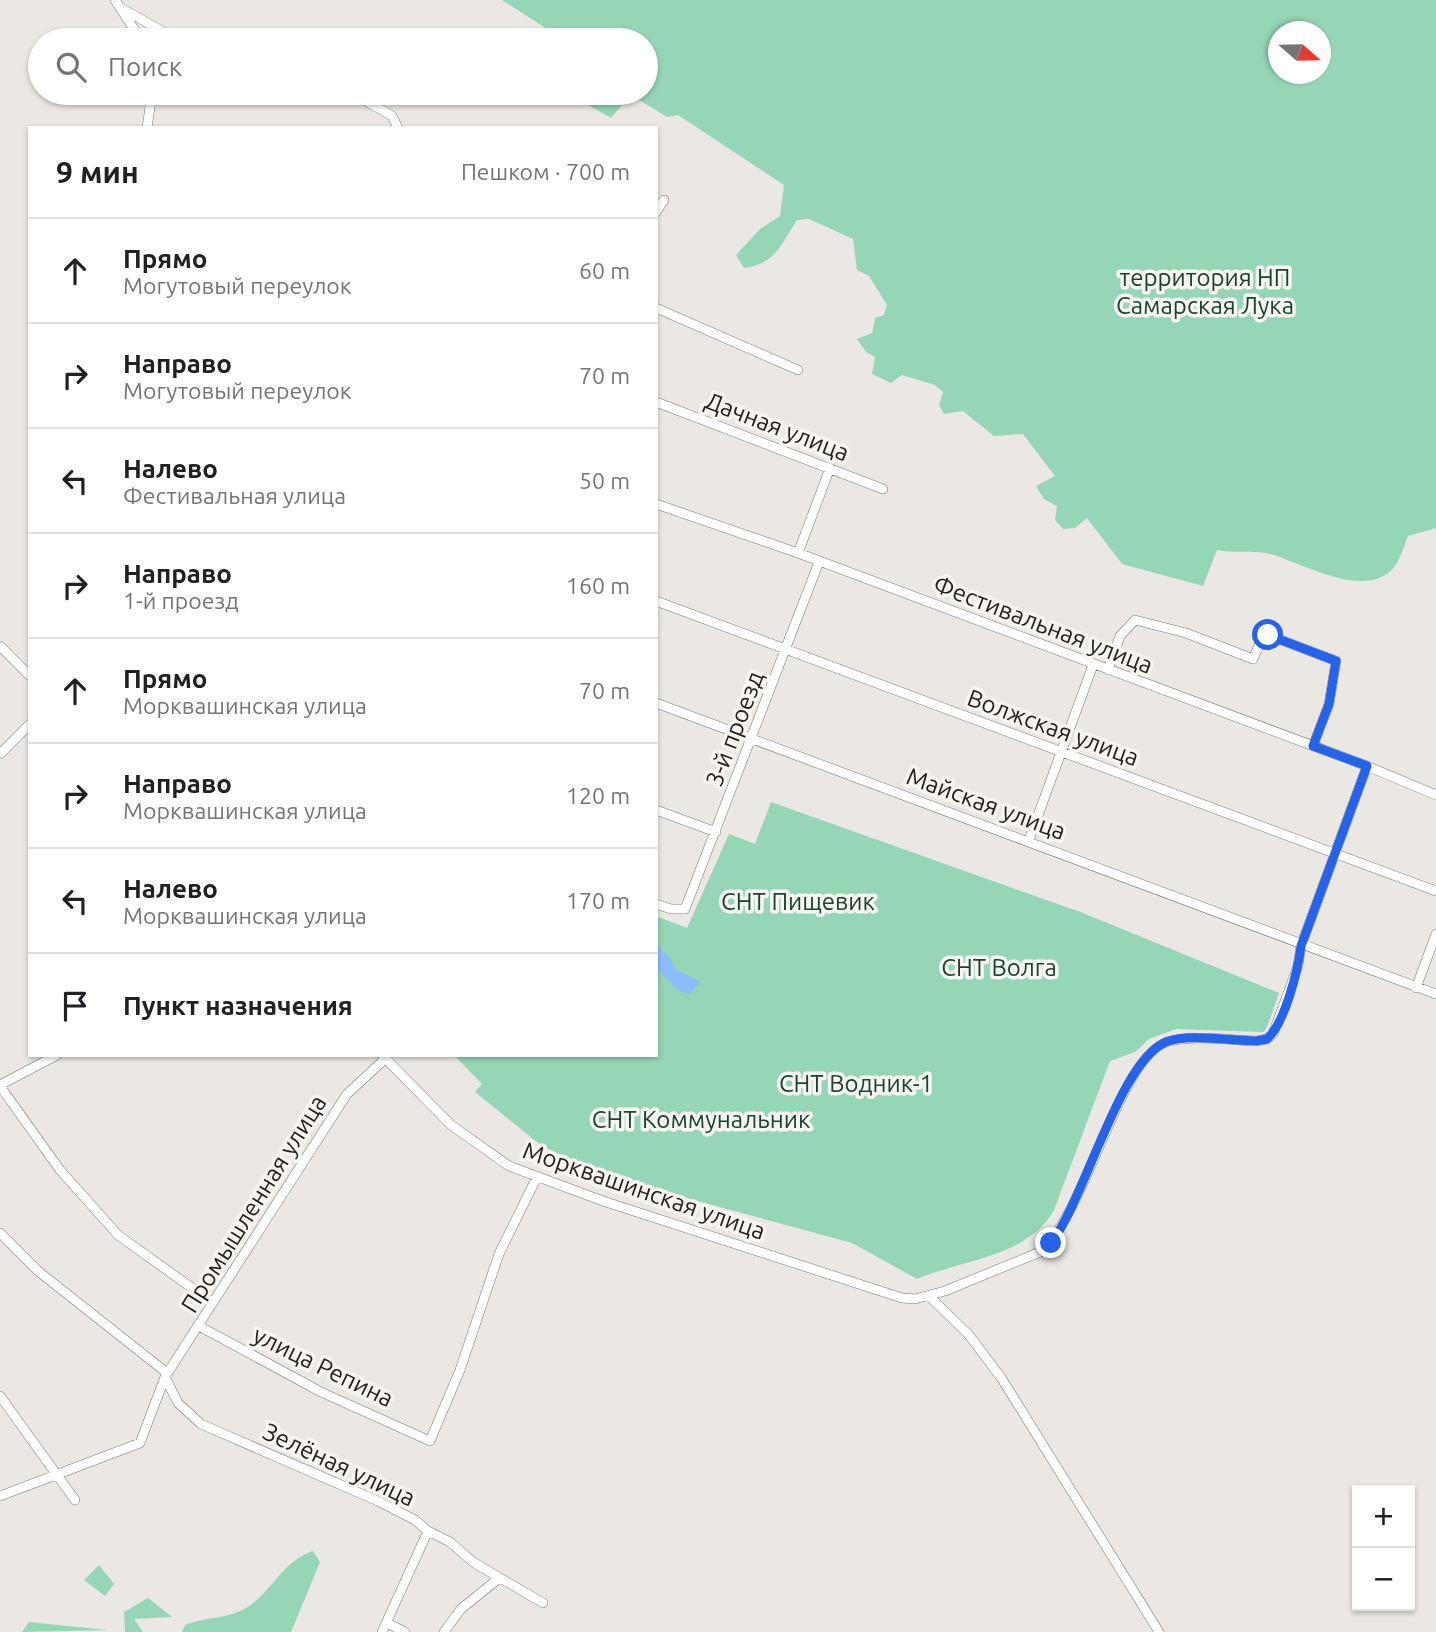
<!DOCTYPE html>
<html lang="ru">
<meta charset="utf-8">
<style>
:root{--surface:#fff;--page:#f2f2f2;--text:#202124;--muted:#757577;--line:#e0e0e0}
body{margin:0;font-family:Ubuntu,sans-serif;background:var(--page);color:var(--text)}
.controls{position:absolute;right:21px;bottom:21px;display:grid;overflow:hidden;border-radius:0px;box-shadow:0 2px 5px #0004}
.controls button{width:63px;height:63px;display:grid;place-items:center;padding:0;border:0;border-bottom:2px solid var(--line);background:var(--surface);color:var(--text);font:35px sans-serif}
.compass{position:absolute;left:1268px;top:21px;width:63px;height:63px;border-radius:50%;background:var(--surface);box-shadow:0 2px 5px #0004;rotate:110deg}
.stop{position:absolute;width:21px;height:21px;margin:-16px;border:5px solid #2563eb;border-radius:50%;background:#fff}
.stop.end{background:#2563eb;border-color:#fff;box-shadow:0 2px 7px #0008}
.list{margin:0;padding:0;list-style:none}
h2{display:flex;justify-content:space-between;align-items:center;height:91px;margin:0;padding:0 28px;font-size:30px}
h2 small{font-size:23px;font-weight:400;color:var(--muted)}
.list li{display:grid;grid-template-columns:46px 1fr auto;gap:21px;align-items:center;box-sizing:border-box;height:105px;padding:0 28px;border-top:2px solid var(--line)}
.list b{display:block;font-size:26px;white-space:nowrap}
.list p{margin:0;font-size:23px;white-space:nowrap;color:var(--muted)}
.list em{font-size:23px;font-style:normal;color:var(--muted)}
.icon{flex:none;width:38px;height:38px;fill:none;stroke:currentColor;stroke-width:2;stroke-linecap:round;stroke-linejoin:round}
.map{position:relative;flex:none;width:1436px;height:1632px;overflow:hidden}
.search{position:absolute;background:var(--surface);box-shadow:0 2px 5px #0004;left:28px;top:28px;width:630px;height:77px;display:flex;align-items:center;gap:18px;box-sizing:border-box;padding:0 24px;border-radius:38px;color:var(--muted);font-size:26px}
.panel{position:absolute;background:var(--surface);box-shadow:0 2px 5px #0004;left:28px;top:126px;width:630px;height:931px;border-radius:0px}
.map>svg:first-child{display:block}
.green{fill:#95d6b7;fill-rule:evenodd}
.water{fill:#8cbdfb}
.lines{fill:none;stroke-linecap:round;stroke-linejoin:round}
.street-casing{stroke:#7b7874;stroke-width:10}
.street{stroke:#fff;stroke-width:9}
.route{stroke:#2563eb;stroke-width:9}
.labels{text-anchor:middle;stroke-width:7;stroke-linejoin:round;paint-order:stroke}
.park-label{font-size:24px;fill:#144632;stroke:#f8f4ef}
.street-label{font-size:24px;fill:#232220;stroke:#f8f4ef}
</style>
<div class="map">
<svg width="1436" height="1632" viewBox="0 0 1436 1632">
<rect width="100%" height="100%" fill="#ebe7e2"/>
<path class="green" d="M502 0H1436V528L1408 536C1404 546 1401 557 1395 566 1369 601 1305 565 1274 555 1255 549 1236 554 1217 550L1203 586 1122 564 1087 518 1075 528 1063 529 1055 520 1057 506 1044 499 1036 486 1055 476 1023 434 994 436 963 411 944 414 939 405 943 392 935 385 902 375 891 383 872 374 875 357 866 352 857 339 872 333 875 318 884 315 887 305 869 276 857 270 853 239 809 219 797 220C781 244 776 264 744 268L736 255 760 229 780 216 784 185 678 115 667 117 631 95 611 118 571 95 532 97 534 93H646V40H564ZM1278 32H1320V74H1278Z
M771 802 1083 913 1279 993 1267 1027 1264 1032 1176 1029 1149 1039 1135 1052 1110 1061 1054 1210C1028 1257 963 1259 917 1279L852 1243 609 1177 542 1146 475 1092 482 1084 454 1055H656V916L687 928 729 834 755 844Z
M313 1551 320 1562 291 1632H182L185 1625C207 1616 231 1620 252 1604 274 1587 284 1561 313 1551Z
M99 1565 114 1584 105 1596 84 1580Z
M148 1598 172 1617 134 1619 143 1632H125L124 1612Z
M29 1622 107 1630 22 1632Z"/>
<path class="water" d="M656 946 670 957 675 969 701 982 689 994 679 991 661 973 656 974Z"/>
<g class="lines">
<g class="street-casing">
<path id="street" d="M115 0 141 40
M121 8 169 35 192 40
M352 93 392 116 398 128
M147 128 152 93
M656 212 664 200
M656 308 798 370
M656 402 883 489
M656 504 798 553 1367 766 1436 795
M798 553 830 468
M656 601 1436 891
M0 646 30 676
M1108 670 1120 636 1135 620 1186 633 1253 659 1261 641 1268 635 1336 661 1329 704 1313 746
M656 703 1436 994
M0 754 30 724
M656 810 716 832
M1029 840 1093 665
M656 904 671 909H685L819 562
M1416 988 1436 934
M382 1055 451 1125 509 1166 603 1201 902 1298 915 1299 945 1291 1040 1252C1088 1211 1119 1053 1170 1041 1197 1035 1229 1040 1256 1041L1267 1039 1273 1034 1298 966 1301 946 1367 766
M0 1085 57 1055
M0 1086 60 1170 118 1235 213 1303
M0 1233 38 1271 167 1373
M929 1296 969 1335 1002 1379 1159 1632
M199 1326 321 1392 430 1441 460 1370 499 1254 537 1177
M165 1377 178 1403 201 1424 378 1501 415 1520 428 1531 450 1542 473 1562 543 1603
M0 1396 75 1500
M0 1496 140 1443 165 1377 347 1094 385 1059
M387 1623 405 1632
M382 1632 428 1531
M444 1632 461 1609 498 1579"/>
</g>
<use href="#street" class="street"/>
</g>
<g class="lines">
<path class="route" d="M1051 1243C1086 1197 1119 1062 1166 1042 1186 1033 1233 1041 1256 1041L1267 1039C1285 1023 1298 970 1301 946L1367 766 1313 746 1329 704 1336 661 1268 635"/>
</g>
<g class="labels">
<g class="park-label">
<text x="1205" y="286">территория НП<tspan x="1205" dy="28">Самарская Лука</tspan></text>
<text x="798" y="910">СНТ Пищевик</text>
<text x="999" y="976">СНТ Волга</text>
<text x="856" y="1092">СНТ Водник-1</text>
<text x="701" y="1128">СНТ Коммунальник</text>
</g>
<g class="street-label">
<text transform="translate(777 427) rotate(21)" y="8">Дачная улица</text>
<text transform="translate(1043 625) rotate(21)" y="8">Фестивальная улица</text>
<text transform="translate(1053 728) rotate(20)" y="8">Волжская улица</text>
<text transform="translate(735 729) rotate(-69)" y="8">3-й проезд</text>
<text transform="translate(986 804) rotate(20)" y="8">Майская улица</text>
<text transform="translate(644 1191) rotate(19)" y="8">Морквашинская улица</text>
<text transform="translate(254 1204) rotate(-58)" y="8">Промышленная улица</text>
<text transform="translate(323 1367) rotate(26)" y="8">улица Репина</text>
<text transform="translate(339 1465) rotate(25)" y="8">Зелёная улица</text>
</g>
</g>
</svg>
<div class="controls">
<button>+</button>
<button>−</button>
</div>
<svg class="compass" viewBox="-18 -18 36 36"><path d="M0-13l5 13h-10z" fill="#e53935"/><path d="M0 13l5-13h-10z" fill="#757577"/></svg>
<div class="stop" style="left:1268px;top:635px"></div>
<div class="stop end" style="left:1051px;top:1243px"></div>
<div class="search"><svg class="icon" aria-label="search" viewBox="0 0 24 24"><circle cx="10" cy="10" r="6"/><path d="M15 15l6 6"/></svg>Поиск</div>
<section class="panel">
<h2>9 мин<small>Пешком · 700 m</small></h2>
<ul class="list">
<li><svg class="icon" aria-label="ahead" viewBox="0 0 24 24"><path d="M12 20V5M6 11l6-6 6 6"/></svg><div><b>Прямо</b><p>Могутовый переулок</p></div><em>60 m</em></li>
<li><svg class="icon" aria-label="right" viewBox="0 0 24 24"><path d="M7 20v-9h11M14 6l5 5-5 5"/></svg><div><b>Направо</b><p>Могутовый переулок</p></div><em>70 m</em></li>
<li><svg class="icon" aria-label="left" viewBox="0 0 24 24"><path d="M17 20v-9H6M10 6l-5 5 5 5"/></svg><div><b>Налево</b><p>Фестивальная улица</p></div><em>50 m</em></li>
<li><svg class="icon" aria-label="right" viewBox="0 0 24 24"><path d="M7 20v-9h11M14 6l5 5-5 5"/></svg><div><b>Направо</b><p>1-й проезд</p></div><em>160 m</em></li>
<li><svg class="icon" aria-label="ahead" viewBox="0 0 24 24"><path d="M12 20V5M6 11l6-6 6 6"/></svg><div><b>Прямо</b><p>Морквашинская улица</p></div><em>70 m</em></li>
<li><svg class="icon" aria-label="right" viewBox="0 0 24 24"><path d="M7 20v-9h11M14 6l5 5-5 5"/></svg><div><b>Направо</b><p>Морквашинская улица</p></div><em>120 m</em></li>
<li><svg class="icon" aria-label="left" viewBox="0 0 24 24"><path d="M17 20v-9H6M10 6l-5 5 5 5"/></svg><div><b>Налево</b><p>Морквашинская улица</p></div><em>170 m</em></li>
<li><svg class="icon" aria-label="arrive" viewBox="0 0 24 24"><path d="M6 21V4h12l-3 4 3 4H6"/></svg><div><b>Пункт назначения</b></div></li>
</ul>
</section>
</div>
